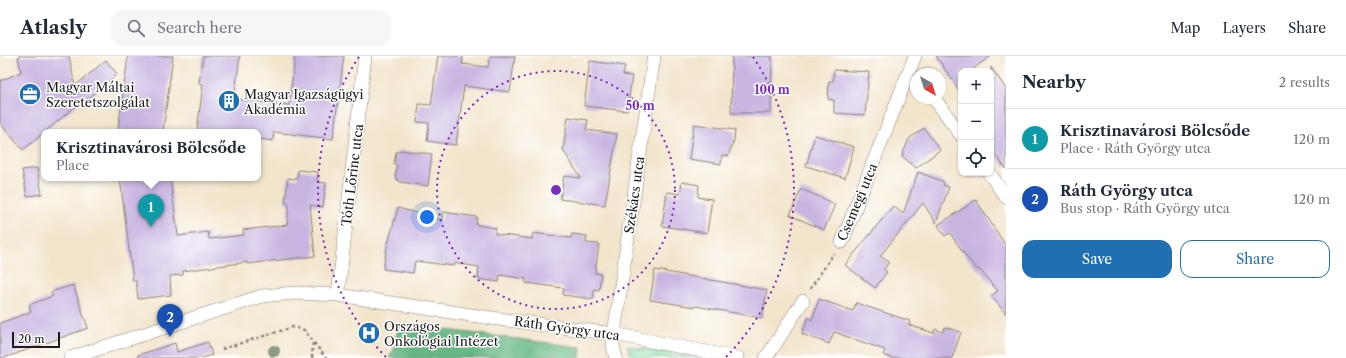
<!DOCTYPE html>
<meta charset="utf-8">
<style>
:root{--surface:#fff;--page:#f6f6f7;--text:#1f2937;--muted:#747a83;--line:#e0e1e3;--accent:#1f6fb2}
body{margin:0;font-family:"Libre Caslon Text",serif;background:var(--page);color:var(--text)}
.controls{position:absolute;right:12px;top:12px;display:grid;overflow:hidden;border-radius:8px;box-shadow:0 1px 3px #0004}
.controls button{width:36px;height:36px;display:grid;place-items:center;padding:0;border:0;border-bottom:1px solid var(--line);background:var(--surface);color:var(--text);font:20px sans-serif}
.compass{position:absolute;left:910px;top:12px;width:36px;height:36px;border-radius:50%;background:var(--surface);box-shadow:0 1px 3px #0004;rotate:141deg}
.scale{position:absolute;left:12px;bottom:10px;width:48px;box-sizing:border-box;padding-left:4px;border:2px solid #1c1c1c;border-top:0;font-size:11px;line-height:14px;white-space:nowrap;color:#1c1c1c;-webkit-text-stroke:3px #fff;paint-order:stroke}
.you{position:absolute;left:427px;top:161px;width:14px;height:14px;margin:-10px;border:3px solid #fff;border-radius:50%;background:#1a73e8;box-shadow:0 0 0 6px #1a73e833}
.badge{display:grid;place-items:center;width:26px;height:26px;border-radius:50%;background:var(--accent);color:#fff;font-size:13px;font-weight:700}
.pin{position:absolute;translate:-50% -33px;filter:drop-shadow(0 1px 2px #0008)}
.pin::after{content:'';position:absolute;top:21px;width:14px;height:12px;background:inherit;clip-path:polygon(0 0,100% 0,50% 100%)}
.popup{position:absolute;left:41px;top:73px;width:220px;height:52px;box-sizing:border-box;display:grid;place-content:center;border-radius:8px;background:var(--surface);filter:drop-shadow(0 1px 3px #0005);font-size:13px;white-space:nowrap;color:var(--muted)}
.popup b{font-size:15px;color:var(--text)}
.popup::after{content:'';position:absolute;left:50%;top:100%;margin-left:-8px;border:8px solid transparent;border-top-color:var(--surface)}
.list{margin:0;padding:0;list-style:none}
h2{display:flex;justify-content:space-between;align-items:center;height:52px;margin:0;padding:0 16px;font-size:17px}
h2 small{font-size:13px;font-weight:400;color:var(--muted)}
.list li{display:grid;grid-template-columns:26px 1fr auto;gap:12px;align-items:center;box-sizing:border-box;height:60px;padding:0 16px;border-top:1px solid var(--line)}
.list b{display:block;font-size:15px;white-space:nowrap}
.list p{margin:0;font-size:13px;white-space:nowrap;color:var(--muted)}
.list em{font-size:13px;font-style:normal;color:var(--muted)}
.actions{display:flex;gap:8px;padding:12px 16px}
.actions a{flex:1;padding:9px 0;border:1px solid var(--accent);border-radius:12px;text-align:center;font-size:14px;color:var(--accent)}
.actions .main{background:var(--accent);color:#fff}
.icon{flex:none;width:22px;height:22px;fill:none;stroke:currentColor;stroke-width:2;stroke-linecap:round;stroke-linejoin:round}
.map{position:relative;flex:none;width:1006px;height:302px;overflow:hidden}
header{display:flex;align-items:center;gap:24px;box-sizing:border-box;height:56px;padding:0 20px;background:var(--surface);border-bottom:1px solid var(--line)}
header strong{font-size:19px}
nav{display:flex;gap:22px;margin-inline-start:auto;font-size:14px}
.search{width:280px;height:36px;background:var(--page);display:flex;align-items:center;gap:10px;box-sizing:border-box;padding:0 14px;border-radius:12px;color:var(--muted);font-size:15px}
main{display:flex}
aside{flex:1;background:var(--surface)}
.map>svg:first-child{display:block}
.green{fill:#7dd69b;stroke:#4c795c}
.forest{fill:#66b783;stroke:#416a50}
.building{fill:#c7b4e1}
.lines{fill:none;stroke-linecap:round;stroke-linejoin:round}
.minor-casing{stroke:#888074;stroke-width:14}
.path{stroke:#888074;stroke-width:2.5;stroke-dasharray:3 3;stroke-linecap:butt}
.minor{stroke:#fff;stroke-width:13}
.tree{fill:#8f9a83}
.ring{fill:none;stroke:#7b2cbf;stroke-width:2;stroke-dasharray:2 4}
.labels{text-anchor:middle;stroke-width:3;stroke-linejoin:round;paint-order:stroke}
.poi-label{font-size:13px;fill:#1c1c1c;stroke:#fff;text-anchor:start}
.street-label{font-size:13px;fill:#1c1c1c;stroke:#fff}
.centre{fill:#7b2cbf;stroke:#fff;stroke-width:2}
.ring-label{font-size:12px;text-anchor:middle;font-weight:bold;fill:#7b2cbf;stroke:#fff;stroke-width:3;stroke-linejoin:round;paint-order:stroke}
</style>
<header>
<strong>Atlasly</strong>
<div class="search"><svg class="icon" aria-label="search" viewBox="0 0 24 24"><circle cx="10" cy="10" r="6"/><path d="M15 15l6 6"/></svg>Search here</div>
<nav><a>Map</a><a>Layers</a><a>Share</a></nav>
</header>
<main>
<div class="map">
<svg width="1006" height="302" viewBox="0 0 1006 302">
<rect width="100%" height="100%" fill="#fff"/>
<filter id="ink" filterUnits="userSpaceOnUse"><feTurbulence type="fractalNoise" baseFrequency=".025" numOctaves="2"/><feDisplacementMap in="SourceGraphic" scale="8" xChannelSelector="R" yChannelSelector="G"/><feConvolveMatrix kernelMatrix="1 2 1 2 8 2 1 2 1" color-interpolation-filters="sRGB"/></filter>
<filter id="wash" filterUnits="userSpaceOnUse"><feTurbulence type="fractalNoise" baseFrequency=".012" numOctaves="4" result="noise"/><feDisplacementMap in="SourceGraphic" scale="16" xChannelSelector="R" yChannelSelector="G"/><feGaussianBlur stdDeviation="0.9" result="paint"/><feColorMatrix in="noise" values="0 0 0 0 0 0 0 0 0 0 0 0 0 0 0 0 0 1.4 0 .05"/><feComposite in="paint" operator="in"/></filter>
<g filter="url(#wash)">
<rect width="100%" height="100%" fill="#f3e5cc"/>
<path class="green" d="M628 290 699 302H635L629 297Z"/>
<path class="forest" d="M399 268 581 291 580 302H562L551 299 536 302H389L394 293Z"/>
<g id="blocks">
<path class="building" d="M18 0H69L75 30 106 4 117 18 84 46 83 44 23 94 0 67V25L21 16Z
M128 0H173L163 76 118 75Z
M203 0H240L234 43 289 49 295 0H344L333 83 274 76 273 85 258 83V76L197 75 203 28 199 27Z
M438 0H463L462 8 488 11 490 0H515L510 36 464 30 456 89 427 85 429 67 417 66 419 48 431 49Z
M732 0H772L771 57H731Z
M936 0H991L970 15H961V37Z
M590 5 625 10 623 19 632 20 627 55 584 50Z
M991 11 1006 33V113L991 93Z
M834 14 869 16 865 59 834 57V44L828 43 829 25H833Z
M568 61 588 64 586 74 617 78 605 149 560 143 564 120 581 122 563 94Z
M694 68 735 74 734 84 728 100 722 99 721 108 689 103Z
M924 72 940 94 916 112 902 100 909 83Z
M815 79 854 91 845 122 806 110Z
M400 94 432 98 428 130 400 126 395 121 397 109 394 108 396 96H399Z
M37 112 42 138 27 140 22 114Z
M298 114 318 116 317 126 326 127 323 151 310 149 315 200 247 208V206L183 215V219L170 220 171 239 138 243 136 225H133L120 122H170L178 180 208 176 209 183 244 179 243 174 287 169 289 147H285L288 122 297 123Z
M918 116 944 126 943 129 949 131 936 167 923 147 880 200 889 206 884 213 887 216 875 232 845 209 893 150 903 158Z
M682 126 699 129 698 141 712 143 707 177 662 170 667 136 680 138Z
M801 133 835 148 824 174 790 159Z
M976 144 1006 190V258L991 240 998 235 979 213 978 214 967 202 950 177 945 180 938 169Z
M398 152 442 164 443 156 477 161 476 169 496 172 495 178 532 183 533 177 571 182 572 178 587 180 586 187 599 188 595 217 601 218 599 234 594 233 593 243 563 239 564 232 526 227V223L500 219 499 226 478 223 479 211 455 207 454 210 415 205 413 217 383 213 387 191Z
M655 214 767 234 762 262 696 250 695 251 650 244Z
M73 229 88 272 4 302H0V267L31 256 29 249 53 240 51 236Z
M819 243 853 255 856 247 910 265 909 269 934 277 935 273 943 276 945 271 961 276 952 302H892L883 299 885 294 834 276 829 288 802 278 808 262 812 264Z
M208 286 212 299 201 302H138V299L175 287 177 296Z"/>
</g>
</g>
<g filter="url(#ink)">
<use href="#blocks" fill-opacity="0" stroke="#888074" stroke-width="1"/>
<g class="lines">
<g class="minor-casing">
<path id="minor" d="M934 42 961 79
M989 117 1006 141
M842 186 915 0
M338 239 365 0
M70 302 262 240 294 237 338 239 491 262 614 278 738 302
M616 302 613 290 614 278 654 0
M766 302 803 245"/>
</g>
<path class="path" d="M810 233 834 197
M222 293 293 271 304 274 326 302
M312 302 313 286"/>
<use href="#minor" class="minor"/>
</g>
<circle class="tree" cx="274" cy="295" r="6"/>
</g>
<g class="ring">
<circle cx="556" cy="134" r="119"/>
<path d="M386 301A238 238 0 0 1 359 1M753 1A238 238 0 0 1 726 301"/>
</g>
<defs>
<g id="office-disc" transform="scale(1.15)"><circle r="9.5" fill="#1f6fb2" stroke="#fff"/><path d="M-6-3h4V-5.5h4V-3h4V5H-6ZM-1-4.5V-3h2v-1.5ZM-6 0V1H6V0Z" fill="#fff"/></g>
<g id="building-disc" transform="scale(1.15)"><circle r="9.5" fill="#1f6fb2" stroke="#fff"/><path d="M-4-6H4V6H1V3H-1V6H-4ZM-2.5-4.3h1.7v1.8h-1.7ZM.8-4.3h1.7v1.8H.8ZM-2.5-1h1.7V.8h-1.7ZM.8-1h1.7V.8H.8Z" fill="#fff"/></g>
<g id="hospital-disc" transform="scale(1.15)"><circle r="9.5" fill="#1f6fb2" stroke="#fff"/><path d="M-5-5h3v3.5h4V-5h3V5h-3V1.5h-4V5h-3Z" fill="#fff"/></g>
</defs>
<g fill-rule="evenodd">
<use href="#office-disc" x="30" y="38"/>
<use href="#building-disc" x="229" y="45"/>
<use href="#hospital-disc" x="369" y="277"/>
</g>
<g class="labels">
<g class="poi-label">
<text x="46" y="36">Magyar Máltai<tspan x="46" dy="15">Szeretetszolgálat</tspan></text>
<text x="244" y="43">Magyar Igazságügyi<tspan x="244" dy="15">Akadémia</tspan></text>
<text x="384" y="275">Országos<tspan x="384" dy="15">Onkológiai Intézet</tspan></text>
</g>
<g class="street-label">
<text transform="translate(352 119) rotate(-83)" y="5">Tóth Lőrinc utca</text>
<text transform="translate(634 139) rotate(-82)" y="5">Székács utca</text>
<text transform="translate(857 146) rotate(-67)" y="5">Csemegi utca</text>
<text transform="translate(567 272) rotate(8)" y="5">Ráth György utca</text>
</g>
</g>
<circle cx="556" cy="134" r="6" class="centre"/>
<g class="ring-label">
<text x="772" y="38">100 m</text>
<text x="640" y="54">50 m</text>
</g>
</svg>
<div class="controls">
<button>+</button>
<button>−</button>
<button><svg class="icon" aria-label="locate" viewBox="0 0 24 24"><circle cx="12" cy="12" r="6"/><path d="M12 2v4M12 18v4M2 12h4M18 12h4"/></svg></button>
</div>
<svg class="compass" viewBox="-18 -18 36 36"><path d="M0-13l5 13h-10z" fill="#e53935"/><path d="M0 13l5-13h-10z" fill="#747a83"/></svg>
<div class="scale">20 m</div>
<div class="you"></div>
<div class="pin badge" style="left:151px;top:171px;background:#0f9aa8">1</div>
<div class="popup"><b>Krisztinavárosi Bölcsőde</b>Place</div>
<div class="pin badge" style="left:170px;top:281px;background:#1a4fb4">2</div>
</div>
<aside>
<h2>Nearby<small>2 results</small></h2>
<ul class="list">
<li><span class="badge" style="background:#0f9aa8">1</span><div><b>Krisztinavárosi Bölcsőde</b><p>Place · Ráth György utca</p></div><em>120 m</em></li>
<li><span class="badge" style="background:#1a4fb4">2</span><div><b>Ráth György utca</b><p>Bus stop · Ráth György utca</p></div><em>120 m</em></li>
</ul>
<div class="actions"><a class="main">Save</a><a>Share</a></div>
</aside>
</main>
